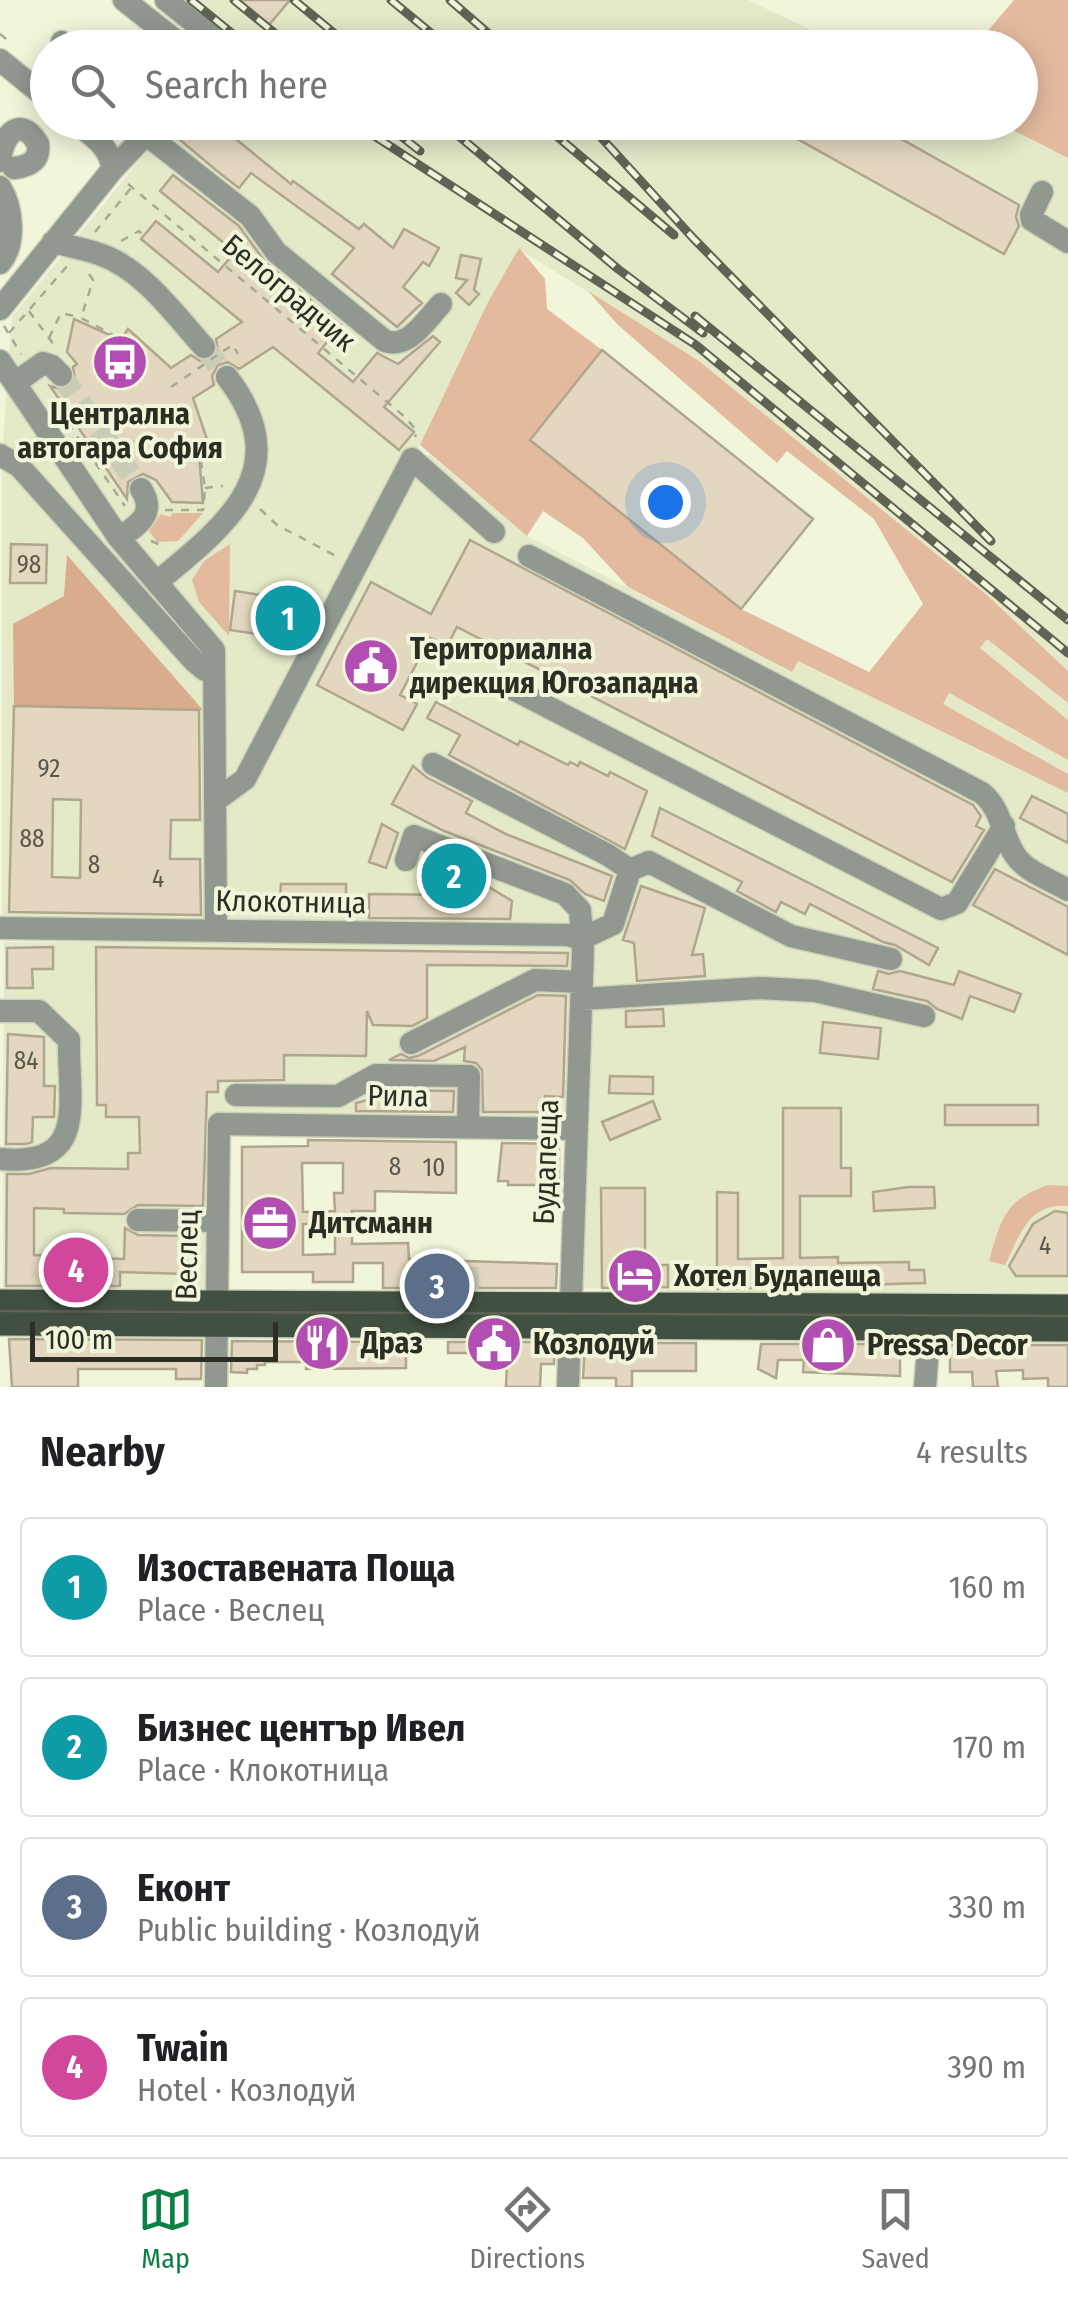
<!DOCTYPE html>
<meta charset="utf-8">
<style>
:root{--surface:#fff;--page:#f2f2f2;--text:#202124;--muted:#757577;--line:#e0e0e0;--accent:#0b8043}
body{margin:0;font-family:"Fira Sans Condensed",sans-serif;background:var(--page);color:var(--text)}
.scale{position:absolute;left:30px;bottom:25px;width:248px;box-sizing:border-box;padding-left:10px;border:5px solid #2c2e24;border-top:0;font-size:28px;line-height:35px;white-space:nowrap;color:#2c2e24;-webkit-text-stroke:8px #f1f5da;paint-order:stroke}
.you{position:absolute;left:665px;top:502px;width:35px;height:35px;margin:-25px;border:8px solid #fff;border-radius:50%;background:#1a73e8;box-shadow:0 0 0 15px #1a73e833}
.badge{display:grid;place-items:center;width:65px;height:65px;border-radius:50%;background:var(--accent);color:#fff;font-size:32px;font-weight:700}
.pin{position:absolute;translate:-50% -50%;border:5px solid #fff;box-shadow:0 2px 10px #0006}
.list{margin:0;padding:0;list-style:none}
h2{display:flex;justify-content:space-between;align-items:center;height:130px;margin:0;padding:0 40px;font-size:42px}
h2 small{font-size:32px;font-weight:400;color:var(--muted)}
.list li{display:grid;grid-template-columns:65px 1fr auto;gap:30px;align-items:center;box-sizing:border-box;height:140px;margin:0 20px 20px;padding:0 20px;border:2px solid var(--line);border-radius:10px}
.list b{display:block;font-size:38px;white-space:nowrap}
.list p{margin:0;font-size:32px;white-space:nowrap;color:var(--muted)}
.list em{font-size:32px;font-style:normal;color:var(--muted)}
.icon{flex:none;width:55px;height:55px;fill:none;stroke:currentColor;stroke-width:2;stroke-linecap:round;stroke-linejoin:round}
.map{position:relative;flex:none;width:1068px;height:1387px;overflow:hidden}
.search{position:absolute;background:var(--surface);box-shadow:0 5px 25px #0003;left:30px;right:30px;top:30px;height:110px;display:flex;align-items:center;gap:25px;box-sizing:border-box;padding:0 35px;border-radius:55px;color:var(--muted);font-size:38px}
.sheet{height:770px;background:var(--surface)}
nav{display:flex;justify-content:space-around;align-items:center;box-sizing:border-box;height:140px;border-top:2px solid var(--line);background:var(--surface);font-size:28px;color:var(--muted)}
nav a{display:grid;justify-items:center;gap:5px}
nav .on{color:var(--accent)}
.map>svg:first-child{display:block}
.built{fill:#e4e9c8}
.green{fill:#e3ba9e}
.forest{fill:#d9ac8d}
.building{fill:#e3d7bf;stroke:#b0a58d;stroke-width:2.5;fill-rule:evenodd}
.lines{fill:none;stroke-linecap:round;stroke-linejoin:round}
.minor-tunnel{stroke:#cacdb6;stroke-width:22;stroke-dasharray:22 11;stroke-linecap:butt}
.minor-casing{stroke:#ced1b9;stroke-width:25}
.major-casing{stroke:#ced1b9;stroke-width:28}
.path{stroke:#a6aa95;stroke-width:2.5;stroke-dasharray:8 8;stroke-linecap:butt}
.minor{stroke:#90988f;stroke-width:22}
.major{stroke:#425041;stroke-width:25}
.tram{stroke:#606354;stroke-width:2.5}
.rail-casing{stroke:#606354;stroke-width:9}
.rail{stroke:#f1f5da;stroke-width:5;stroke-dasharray:15;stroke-linecap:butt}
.path-bridge{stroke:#a6aa95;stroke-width:2.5;stroke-dasharray:8 8;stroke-linecap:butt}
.labels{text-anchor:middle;stroke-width:8;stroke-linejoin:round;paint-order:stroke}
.number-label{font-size:25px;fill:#5a584b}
.street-label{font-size:30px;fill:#2c2e24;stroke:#f1f5da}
.poi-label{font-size:30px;font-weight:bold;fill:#2c2e24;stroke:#f1f5da;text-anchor:start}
</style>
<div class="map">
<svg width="1068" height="1387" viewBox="0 0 1068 1387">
<rect width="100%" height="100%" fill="#f1f5da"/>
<path class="built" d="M184 0H748L847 47H231L235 42Z
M999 122 1068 158V671L988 596 699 361 519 249 488 302 420 445 232 780 208 801 206 918 2 917V456L12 317 170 123Z
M429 454 527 536 791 672 797 661 1068 793V1292H715L579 1288 590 1125 212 1118 207 1291 3 1289 4 942H223L222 808 252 783Z
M986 638 1068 703V720L979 648Z
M948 693 1068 760V774L943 704Z"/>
<path class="green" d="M1014 0H1068V158L999 123 1020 122V48L974 47Z
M519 248 545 279 547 309 602 350 530 440 741 609 869 672 923 604 874 519 787 451 777 463 618 325 588 291 699 361 988 596 1068 671V703L987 639 980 648 1068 720V760L949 693 943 704 1068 774V793L798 661 792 672 628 587 583 538 543 511 527 536 420 445 488 302Z
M173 513H203L178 541 157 542 149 531 161 514 170 517Z
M230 544 229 636 199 602 192 580 204 561Z
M1048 1185 1068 1186V1206C1029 1202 1020 1235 1005 1265L989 1261C1001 1219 1005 1200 1048 1185Z"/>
<path class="forest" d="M67 555 203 710 14 706 13 624 64 596Z"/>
<path class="building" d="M236 0H290L268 26Z
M192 122H215L291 184 293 181 359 229 364 224 393 248 404 229 439 248 429 266 423 262 403 287 422 303 397 327 332 274 354 248 251 173 239 188 217 171 179 139Z
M767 122H871L1019 205 1016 217 1019 226 1004 254Z
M173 175 239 226 266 263 341 325 318 353 353 382 377 353 398 364 433 336 440 342 384 407 414 432 399 450 273 347 239 369 228 362 218 365 212 376 214 385 193 398 212 454 199 455 203 503 172 502 156 480 143 474 128 482 127 499 50 386 64 390 75 380 73 367 77 364 67 352 74 319 121 340 128 329 171 368 191 355 200 361 213 359 218 351 216 339 242 322 141 239 156 221 218 272 235 252 160 191Z
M461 255 481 259 474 290 479 294 469 305 456 293 467 280 456 278Z
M602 350 813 519 741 609 530 440Z
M470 540 973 805 981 816 976 826 984 830 952 882 457 627 447 646 430 638 400 695 417 704 403 730 317 685 371 582 431 614Z
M11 544 47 545 46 583H10Z
M235 591 261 595 257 634 230 630Z
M436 702 518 745 520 741 568 765 570 762 578 766 580 762 608 776 610 772 647 791 625 849 449 755 460 735 427 718Z
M14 706 199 710 200 820H171L170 859H200L201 915 9 912ZM53 799 81 800 80 878 52 877Z
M413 766 426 777 472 801 466 813 506 834 612 876 604 901 585 894 570 880 444 831 392 804Z
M1032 796 1068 814V843L1020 818Z
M660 808 938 948 929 965 895 945 883 942 810 904 805 914 781 902 776 912 737 891 742 882 652 836Z
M382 824 398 833 386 868 369 862Z
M438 861 459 869 512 901 510 919 369 918V894L467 895 438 885Z
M995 869 1068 907V955L973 905Z
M281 884H346V902L280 901Z
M641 886 705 908 692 955 703 954 705 976 637 981 634 943 623 940Z
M53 947V969H32L33 988H7V948Z
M96 947 568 953 567 966 427 965V1018L412 1026 373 1025 367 1011 366 1056 284 1055V1080L218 1081V1092H207L203 1206 138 1205 124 1214 64 1213V1209L34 1208V1255L124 1259 125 1228 138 1235 187 1236 186 1274 120 1272V1286H6L7 1174H29L51 1168 128 1169V1153H140L139 1117H106V1105H97Z
M878 971 889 974 900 971 954 985 959 971 1021 994 1014 1012 970 996 962 1019 937 1009 927 1001 873 989Z
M538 995 566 996 563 1097 545 1096V1112H483L482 1070 476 1063 464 1061 465 1047 434 1061 389 1060 401 1054 409 1058 418 1056Z
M663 1009 664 1026 626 1027V1011Z
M823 1022 881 1028 878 1059 820 1053Z
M8 1034 44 1037V1086H55L54 1117H33L32 1142 26 1144H6Z
M610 1076 653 1077V1094L609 1093Z
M380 1090 454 1091 453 1112 356 1111V1103L371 1099V1095Z
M653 1101 660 1119 610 1140 602 1122Z
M945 1105H1038V1125H945Z
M783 1108H841V1168H851V1196H800V1258L838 1257V1263L909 1262V1270H924L925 1283 717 1289V1192L738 1193V1259L783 1258Z
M308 1140 456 1142V1193L375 1191V1211H352V1244L408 1243 409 1259 557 1264 556 1288H383V1263H353V1282H313V1272H242V1147L308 1146ZM302 1163H343V1193H334L335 1211 303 1212ZM303 1224H335V1254L303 1255Z
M502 1143 559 1144V1180H552V1185H508V1181H498Z
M908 1187H934L935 1208 874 1211 873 1192Z
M601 1188H645V1265H668V1287L602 1288Z
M1055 1211 1068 1213V1276H1016L1009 1266 1033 1224Z
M9 1339 202 1340 201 1379H176V1369H78V1387H12Z
M232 1341 406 1342V1368L306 1369V1362H265V1365H257V1369H247V1373L231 1372Z
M448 1342H555L554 1364H541L540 1387H506L507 1363H486V1353H448Z
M585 1343H696V1371H632V1387H616V1378H583Z
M761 1344H900V1376L803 1372 804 1360H778L776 1378 758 1369Z
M950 1345H1068V1387H1048V1378L1023 1379V1370L996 1371 998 1387H973L972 1372H950Z"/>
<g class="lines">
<path class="minor-tunnel" d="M204 347 227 377
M61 375 141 489
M468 1289V1260"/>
<g class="minor-casing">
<path id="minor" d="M124 0 185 48
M166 0 216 40 217 48
M62 42 69 48
M0 60 48 99
M75 122C92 136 112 147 112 170
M147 135 250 216 276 252 385 341C409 349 426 320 441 304
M0 161C2 136 20 113 38 144 40 161 29 166 14 168
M0 187C13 208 16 244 0 263
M1042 192 1031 215 1032 220 1068 242
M53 242C68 246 85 249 99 254 142 268 175 315 204 347
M0 309 112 170 155 125
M0 361 119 538 214 650 216 930
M15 383 43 363 52 366 61 375
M0 455 19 466 194 661 205 670 214 672
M119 538C138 525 157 514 141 489
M529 556 982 793C1003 811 1001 834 1015 855 1026 872 1051 880 1068 890
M157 582C228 524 298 469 227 377
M509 687 941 909 957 903 1004 826
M433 764 608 855 630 870
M215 801 245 779 412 459 494 532
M406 860 414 836 565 894 580 910 583 949 568 1387
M0 928 568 935 581 939
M581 939 613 924 630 870 649 862 791 936 891 959
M582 999 760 988 815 991 924 1016
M0 1011H39L69 1040C68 1105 89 1167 0 1159
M411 1043 535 980 582 982
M236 1095 338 1096 376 1075 469 1076 468 1127
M138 1220 217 1221
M216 1387 219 1124 577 1129
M925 1387 931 1310"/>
</g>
<g class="major-casing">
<path id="major" d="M0 1302 1068 1307
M0 1323 1068 1329"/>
</g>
<path class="path" d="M0 34 11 43
M113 122 122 130
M128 184 405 417 417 431 415 437
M95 232 131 188
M121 241 139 231 144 236
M89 274 93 280 81 318 121 339
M29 311 54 345
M4 326 21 354
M9 333 68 265
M49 338 61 313 79 317
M223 351 233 345 238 354
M59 410 125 506
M205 488 223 486
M260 509 277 525 338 557
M165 510H203L205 488 200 455
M151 541 166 547"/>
<use href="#minor" class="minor"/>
<use href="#major" class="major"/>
<path class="tram" d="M0 1311 1068 1316"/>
<g class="rail-casing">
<path id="rail" d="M191 0 250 48
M234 0 293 48
M294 0 352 48
M391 0 449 48
M450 0 505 48
M353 122 696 345 1068 653
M383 122 420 151
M442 122 618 269 703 333
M540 122 674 235
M587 122 693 238 991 541
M695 316 1068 620"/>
</g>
<use href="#rail" class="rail"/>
<path class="path-bridge" d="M171 387 222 352"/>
</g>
<defs>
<g id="bus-disc" transform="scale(2.875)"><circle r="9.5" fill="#b24db1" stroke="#f1f5da"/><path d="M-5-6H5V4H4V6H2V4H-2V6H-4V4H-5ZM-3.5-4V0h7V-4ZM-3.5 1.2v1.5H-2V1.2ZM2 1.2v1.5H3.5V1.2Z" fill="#fff"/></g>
<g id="civic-disc" transform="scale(2.875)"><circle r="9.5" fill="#b24db1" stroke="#f1f5da"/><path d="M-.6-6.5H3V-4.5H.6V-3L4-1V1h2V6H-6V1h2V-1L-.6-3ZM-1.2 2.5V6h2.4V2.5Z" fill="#fff"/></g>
<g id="office-disc" transform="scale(2.875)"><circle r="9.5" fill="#b24db1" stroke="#f1f5da"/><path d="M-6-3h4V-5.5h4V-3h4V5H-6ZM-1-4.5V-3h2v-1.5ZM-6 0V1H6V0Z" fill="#fff"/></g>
<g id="hotel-disc" transform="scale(2.875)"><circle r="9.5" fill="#b24db1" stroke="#f1f5da"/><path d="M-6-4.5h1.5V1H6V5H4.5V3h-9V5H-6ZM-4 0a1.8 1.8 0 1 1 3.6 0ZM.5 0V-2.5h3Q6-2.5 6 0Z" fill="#fff"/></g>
<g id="restaurant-disc" transform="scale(2.875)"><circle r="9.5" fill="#b24db1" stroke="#f1f5da"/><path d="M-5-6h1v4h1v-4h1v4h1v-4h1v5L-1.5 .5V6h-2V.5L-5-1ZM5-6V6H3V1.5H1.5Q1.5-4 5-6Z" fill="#fff"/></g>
<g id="shop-disc" transform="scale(2.875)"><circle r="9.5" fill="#b24db1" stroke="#f1f5da"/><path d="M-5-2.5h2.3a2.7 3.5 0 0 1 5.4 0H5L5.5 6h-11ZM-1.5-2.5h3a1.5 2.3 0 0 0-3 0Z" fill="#fff"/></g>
</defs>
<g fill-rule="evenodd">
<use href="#bus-disc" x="120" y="362"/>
<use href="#civic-disc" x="371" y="666"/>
<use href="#office-disc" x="270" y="1223"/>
<use href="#hotel-disc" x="635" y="1276"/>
<use href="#restaurant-disc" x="322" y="1343"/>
<use href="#civic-disc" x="494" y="1344"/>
<use href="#shop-disc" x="828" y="1345"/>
</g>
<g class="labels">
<g class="number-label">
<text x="29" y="573">98</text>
<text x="49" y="777">92</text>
<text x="32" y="847">88</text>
<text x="94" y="873">8</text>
<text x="158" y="887">4</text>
<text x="26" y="1069">84</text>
<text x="395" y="1175">8</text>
<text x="434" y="1176">10</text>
<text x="1045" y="1254">4</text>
</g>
<g class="street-label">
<text transform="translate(289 293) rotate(40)" y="10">Белоградчик</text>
<text transform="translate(291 902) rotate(1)" y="10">Клокотница</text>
<text transform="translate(398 1096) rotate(1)" y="10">Рила</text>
<text transform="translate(546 1162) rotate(-88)" y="10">Будапеща</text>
<text transform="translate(187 1255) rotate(-89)" y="10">Веслец</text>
</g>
<g class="poi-label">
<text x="120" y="424" text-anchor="middle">Централна<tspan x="120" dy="34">автогара София</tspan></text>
<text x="410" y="659">Териториална<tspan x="410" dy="34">дирекция Югозападна</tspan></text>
<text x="309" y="1233">Дитсманн</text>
<text x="674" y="1286">Хотел Будапеща</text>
<text x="361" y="1353">Драз</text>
<text x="533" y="1354">Козлодуй</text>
<text x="867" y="1355">Pressa Decor</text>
</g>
</g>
</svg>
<div class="scale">100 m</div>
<div class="you"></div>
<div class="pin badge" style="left:288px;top:618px;background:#0f9aa8">1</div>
<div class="pin badge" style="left:454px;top:876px;background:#0f9aa8">2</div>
<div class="pin badge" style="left:437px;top:1286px;background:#5c6f8a">3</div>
<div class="pin badge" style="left:76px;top:1270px;background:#d1479c">4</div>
<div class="search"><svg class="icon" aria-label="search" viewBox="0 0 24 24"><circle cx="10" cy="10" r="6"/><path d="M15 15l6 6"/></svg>Search here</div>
</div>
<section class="sheet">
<h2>Nearby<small>4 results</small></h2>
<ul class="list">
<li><span class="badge" style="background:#0f9aa8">1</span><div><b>Изоставената Поща</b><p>Place · Веслец</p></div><em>160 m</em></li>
<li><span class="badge" style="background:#0f9aa8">2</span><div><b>Бизнес център Ивел</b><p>Place · Клокотница</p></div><em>170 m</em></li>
<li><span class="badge" style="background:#5c6f8a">3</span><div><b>Еконт</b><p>Public building · Козлодуй</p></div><em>330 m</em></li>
<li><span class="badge" style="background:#d1479c">4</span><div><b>Twain</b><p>Hotel · Козлодуй</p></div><em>390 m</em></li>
</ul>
</section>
<nav>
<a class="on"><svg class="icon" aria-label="map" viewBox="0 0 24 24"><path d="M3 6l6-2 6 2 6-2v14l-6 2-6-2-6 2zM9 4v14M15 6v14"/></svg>Map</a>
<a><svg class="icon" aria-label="directions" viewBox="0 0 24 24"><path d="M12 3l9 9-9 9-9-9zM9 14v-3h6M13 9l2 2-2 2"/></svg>Directions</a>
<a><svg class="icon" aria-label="saved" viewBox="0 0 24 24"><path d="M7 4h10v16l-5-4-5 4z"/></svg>Saved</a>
</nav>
